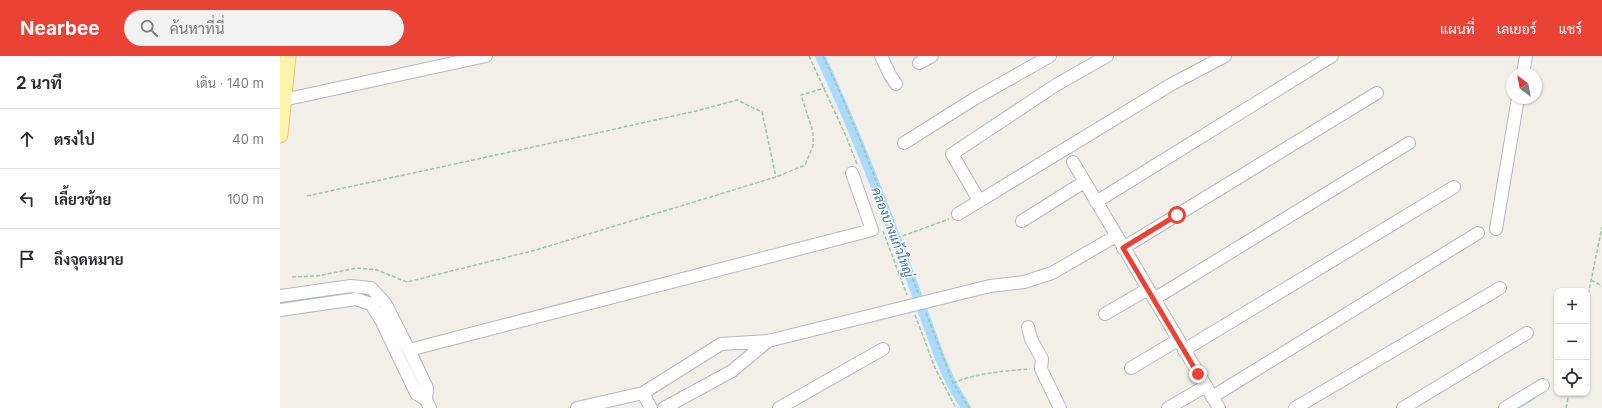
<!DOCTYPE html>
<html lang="th">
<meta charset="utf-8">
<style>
:root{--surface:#fff;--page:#f2f2f3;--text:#2b2b33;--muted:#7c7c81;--line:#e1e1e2;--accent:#ea4335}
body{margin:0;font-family:Inter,Sarabun,sans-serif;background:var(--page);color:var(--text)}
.controls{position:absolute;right:12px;bottom:12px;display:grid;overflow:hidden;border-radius:8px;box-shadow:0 1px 3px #0004}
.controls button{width:36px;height:36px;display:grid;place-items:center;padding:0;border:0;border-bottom:1px solid var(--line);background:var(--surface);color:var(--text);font:20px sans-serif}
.compass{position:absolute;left:1226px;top:12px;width:36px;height:36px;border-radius:50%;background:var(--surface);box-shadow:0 1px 3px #0004;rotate:328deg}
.stop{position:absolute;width:12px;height:12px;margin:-9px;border:3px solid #ea4335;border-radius:50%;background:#fff}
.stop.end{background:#ea4335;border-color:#fff;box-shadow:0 1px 4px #0008}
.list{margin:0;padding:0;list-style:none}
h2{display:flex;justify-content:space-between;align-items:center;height:52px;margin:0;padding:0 16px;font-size:17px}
h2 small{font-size:13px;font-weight:400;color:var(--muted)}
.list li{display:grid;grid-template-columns:26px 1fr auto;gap:12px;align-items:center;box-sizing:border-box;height:60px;padding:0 16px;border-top:1px solid var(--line)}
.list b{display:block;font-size:15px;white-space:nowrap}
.list em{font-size:13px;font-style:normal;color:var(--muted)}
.icon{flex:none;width:22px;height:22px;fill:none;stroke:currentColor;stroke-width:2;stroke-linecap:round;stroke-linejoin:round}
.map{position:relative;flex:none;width:1322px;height:352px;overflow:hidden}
header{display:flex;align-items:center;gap:24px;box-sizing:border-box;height:56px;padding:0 20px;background:var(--accent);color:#fff}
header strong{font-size:19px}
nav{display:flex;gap:22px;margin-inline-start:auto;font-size:14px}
.search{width:280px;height:36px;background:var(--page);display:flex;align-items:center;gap:10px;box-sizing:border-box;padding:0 14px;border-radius:22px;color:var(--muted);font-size:15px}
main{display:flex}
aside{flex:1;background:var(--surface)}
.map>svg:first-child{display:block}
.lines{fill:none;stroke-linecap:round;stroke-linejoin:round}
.stream{stroke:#aadaff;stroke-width:3}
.canal{stroke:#aadaff;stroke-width:10}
.minor-casing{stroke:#b5b8bc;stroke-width:14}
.major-casing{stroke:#f2c960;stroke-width:17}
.path{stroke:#9cc7a9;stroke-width:1.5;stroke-dasharray:4 2;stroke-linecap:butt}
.minor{stroke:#fff;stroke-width:12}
.major{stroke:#fff2af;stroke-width:15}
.route{stroke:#ea4335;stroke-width:5}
.labels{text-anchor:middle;stroke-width:3;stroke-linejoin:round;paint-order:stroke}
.water-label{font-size:13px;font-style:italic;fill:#4174aa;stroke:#fff}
</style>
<header>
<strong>Nearbee</strong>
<div class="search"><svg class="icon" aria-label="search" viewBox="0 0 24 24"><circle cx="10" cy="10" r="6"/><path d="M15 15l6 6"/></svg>ค้นหาที่นี่</div>
<nav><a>แผนที่</a><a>เลเยอร์</a><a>แชร์</a></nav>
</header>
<main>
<aside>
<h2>2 นาที<small>เดิน · 140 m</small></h2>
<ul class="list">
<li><svg class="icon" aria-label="ahead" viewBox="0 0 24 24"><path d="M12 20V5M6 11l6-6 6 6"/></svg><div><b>ตรงไป</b></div><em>40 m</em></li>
<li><svg class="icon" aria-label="left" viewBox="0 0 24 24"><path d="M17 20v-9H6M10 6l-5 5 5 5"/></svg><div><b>เลี้ยวซ้าย</b></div><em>100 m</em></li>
<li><svg class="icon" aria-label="arrive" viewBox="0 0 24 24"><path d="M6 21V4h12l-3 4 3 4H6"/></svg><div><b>ถึงจุดหมาย</b></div></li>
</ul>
</aside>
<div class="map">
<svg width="1322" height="352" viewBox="0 0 1322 352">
<rect width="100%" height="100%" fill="#f1efe8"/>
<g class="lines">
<path class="stream" d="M1237 352 1254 342"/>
<path class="canal" d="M540 0C586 98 623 201 660 302L672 329 686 352"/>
<g class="minor-casing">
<path id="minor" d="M601 0 610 19 616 28
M639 7 652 0
M1243 18 1246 0
M3 44 206 0
M624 87 694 43 770 0
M793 106 939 352
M697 141 672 98 776 29 827 0
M816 146 1052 0
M678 158 892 28 945 0
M742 165 804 126
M1216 173 1238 42
M843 192 1097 37
M0 240 71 230 91 232 105 247 129 294 147 332 146 344 150 352
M874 243 1129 87
M0 254 76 243 91 248 101 264 136 337 146 344
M825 258 868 233
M748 271 751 283 762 303 761 313 780 352
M129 294 592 174 572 117
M904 294 1174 131
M851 312 898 284
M363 337 441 288 488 285
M932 341 1198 177
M297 352 363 337 371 352
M384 352 452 315 488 285 710 230 744 226 772 217 836 180
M499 352 603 293
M888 352 926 330
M1015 352 1220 232
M1123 352 1247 277
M1225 352 1263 329"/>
</g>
<g class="major-casing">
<path id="major" d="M0 79 8 0"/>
</g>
<path class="path" d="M529 0 565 78 577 108
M543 0C580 77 608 157 638 237
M27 140 299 81 416 55 457 44 482 56 496 121
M603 175 627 239
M617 182 669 163
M12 221 37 220 77 212 97 214 127 226 256 194 496 121 525 109 533 90V76L521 39 545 32
M1311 224 1322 230
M1307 244 1322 171
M646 257 673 327 689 352
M635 259 655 312 676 352
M673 327C697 317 724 315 750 313
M1286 352 1289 337"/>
<use href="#minor" class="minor"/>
<use href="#major" class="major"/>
</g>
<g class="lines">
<path class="route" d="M897 159 843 192 918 318"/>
</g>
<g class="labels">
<g class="water-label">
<text transform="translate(613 176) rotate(69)" y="5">คลองบางแก้วใหญ่</text>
</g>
</g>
</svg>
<div class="controls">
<button>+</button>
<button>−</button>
<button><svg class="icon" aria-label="locate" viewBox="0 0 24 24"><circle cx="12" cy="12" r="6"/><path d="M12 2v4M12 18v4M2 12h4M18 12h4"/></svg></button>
</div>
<svg class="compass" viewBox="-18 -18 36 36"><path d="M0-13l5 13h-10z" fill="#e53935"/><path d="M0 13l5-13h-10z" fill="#7c7c81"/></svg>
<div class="stop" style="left:897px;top:159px"></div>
<div class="stop end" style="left:918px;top:318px"></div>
</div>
</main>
